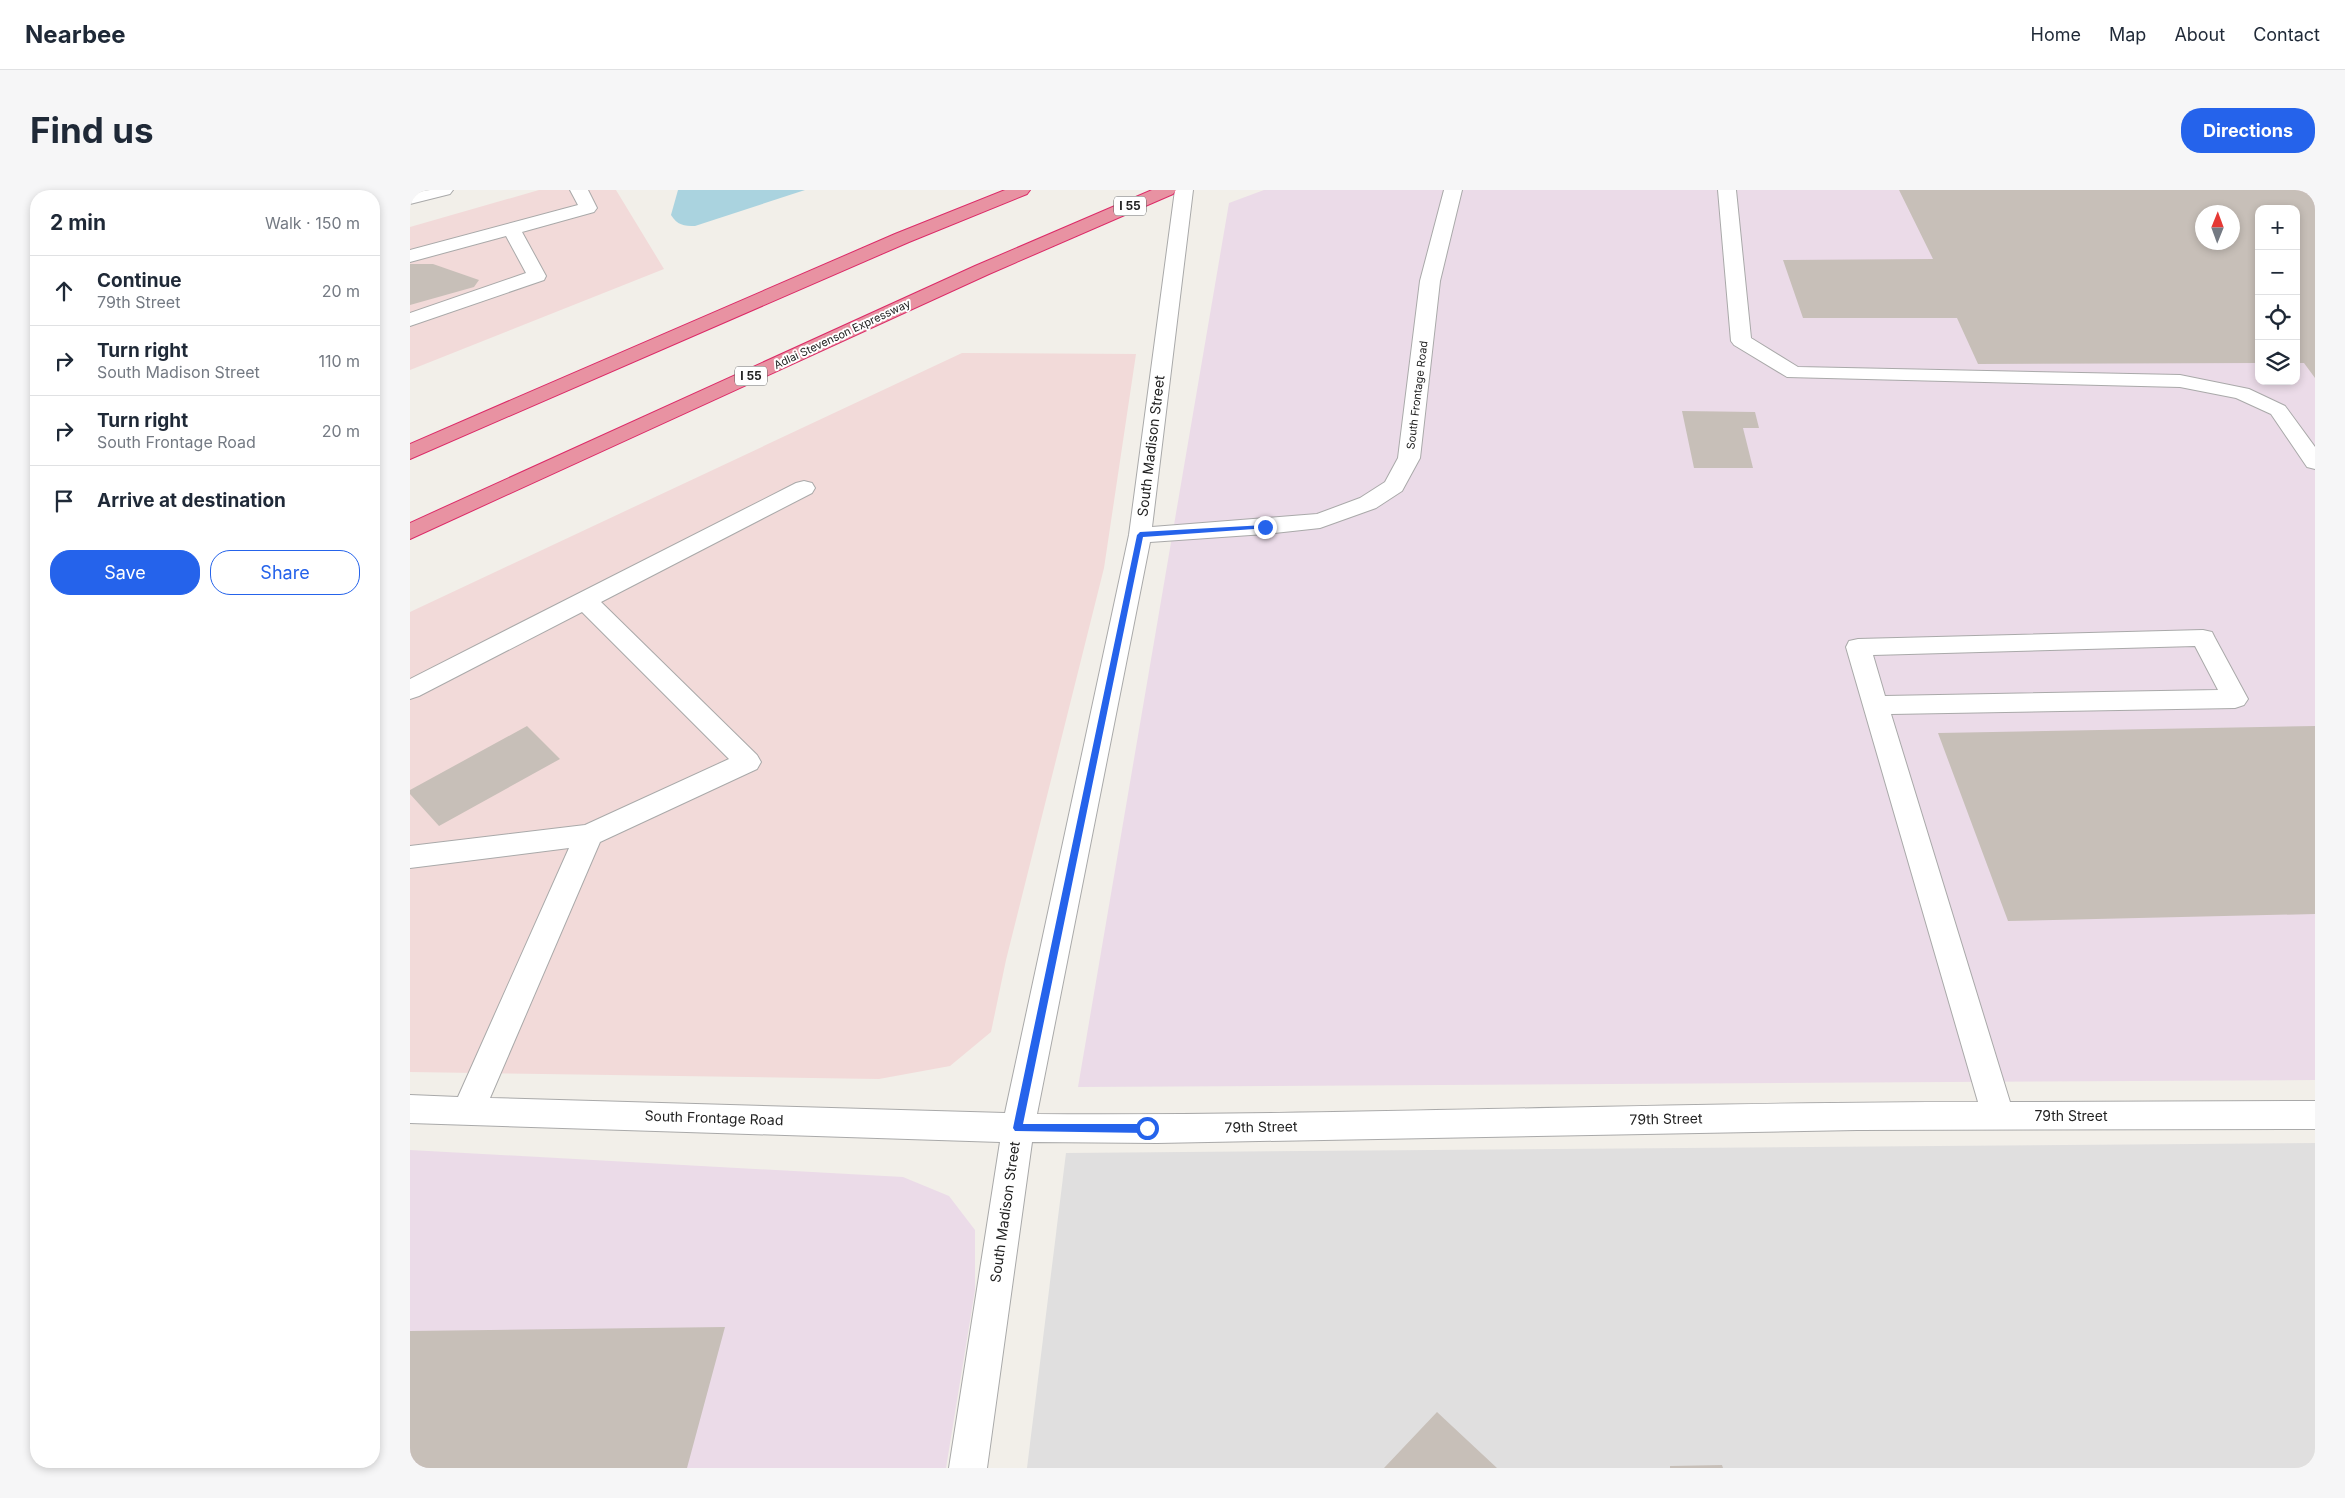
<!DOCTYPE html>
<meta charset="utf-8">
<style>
:root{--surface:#fff;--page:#f6f6f7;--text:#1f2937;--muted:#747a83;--line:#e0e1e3;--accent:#2563eb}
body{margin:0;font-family:Inter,sans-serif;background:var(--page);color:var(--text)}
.controls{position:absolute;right:15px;top:15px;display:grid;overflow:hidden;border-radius:10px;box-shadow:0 2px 8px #0003}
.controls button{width:45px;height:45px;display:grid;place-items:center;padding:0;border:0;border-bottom:1px solid var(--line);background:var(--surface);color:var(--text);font:25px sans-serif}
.compass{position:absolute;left:1785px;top:15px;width:45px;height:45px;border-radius:50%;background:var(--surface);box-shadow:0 2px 8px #0003;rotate:1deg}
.stop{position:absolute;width:15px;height:15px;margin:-11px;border:4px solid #2563eb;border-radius:50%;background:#fff}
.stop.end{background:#2563eb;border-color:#fff;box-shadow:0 1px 5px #0008}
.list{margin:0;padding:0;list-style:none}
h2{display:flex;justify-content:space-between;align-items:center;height:65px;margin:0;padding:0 20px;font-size:21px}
h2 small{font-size:16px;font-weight:400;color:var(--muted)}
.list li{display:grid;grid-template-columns:32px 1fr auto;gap:15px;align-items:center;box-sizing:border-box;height:70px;padding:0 20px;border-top:1px solid var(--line)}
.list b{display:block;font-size:19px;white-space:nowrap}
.list p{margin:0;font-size:16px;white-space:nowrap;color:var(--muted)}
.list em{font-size:16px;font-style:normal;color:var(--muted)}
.actions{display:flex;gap:10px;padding:15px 20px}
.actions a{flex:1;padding:11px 0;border:1px solid var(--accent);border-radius:20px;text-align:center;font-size:18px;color:var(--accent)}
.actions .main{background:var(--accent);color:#fff}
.icon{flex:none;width:28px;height:28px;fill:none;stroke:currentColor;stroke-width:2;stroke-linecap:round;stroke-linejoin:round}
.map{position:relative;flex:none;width:1905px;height:1278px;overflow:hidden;border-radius:20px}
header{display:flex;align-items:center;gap:30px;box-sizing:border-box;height:70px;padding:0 25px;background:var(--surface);border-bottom:1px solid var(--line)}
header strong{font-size:24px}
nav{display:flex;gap:28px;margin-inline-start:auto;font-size:18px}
.intro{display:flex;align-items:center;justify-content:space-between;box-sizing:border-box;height:120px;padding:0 30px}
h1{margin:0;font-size:35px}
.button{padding:12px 22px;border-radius:20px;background:var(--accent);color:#fff;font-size:18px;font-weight:700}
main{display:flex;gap:30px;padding:0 30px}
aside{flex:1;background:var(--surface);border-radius:20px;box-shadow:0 2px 8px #0003}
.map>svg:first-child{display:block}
.residential{fill:#e0dfdf}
.commercial{fill:#f2dad9}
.industrial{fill:#ebdbe8;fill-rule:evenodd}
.water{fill:#aad3df}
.building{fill:#c7bfb8;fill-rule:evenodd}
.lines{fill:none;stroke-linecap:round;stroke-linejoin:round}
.minor-casing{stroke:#a9a9a9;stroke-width:2}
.highway-casing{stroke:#dc2a67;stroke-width:2}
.minor{fill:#fff;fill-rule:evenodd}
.highway{fill:#e892a2;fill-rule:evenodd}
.route{fill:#2563eb}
.labels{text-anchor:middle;stroke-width:4;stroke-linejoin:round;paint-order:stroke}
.far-street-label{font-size:11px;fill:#222;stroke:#fff}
.shield{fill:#fff;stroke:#646464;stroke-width:1}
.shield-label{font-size:12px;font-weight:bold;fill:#222}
.street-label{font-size:14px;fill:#222;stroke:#fff}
</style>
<header>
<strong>Nearbee</strong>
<nav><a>Home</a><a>Map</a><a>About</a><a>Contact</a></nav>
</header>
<div class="intro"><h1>Find us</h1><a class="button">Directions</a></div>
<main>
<aside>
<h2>2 min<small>Walk · 150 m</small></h2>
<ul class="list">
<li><svg class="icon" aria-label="ahead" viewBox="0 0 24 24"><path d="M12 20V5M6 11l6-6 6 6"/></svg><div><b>Continue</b><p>79th Street</p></div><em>20 m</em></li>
<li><svg class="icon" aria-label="right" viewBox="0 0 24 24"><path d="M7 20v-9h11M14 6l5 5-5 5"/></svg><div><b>Turn right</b><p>South Madison Street</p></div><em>110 m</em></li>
<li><svg class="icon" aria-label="right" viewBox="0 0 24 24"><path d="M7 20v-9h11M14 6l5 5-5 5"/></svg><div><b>Turn right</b><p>South Frontage Road</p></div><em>20 m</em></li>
<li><svg class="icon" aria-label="arrive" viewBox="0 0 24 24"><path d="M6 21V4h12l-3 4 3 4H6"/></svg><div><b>Arrive at destination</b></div></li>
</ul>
<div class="actions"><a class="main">Save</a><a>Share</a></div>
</aside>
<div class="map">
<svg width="1905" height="1278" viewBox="0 0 1905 1278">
<rect width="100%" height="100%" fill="#f2efe9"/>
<path class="residential" d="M1905 953V1278H617L656 963Z"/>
<path class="commercial" d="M129 0H206L254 79 0 180V37Z
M552 163 726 164 694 378 596 770 581 842 540 876 469 889 0 882V422Z"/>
<path class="industrial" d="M854 0H1905V890L668 897 819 13ZM1849 19H1886V191H1849ZM1792 22H1822V52H1792Z
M0 960 493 987 539 1006 565 1040V1100L536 1278H0Z"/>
<path class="water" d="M268 0H395L285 36C274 36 267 35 261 25Z"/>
<path class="building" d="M1489 0H1905V188L1894 173H1886V19H1849V173L1568 174 1547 128H1393L1373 70 1523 69ZM1792 22H1822V52H1792Z
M0 74H23L69 90 64 97 0 115Z
M1272 221 1345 222 1349 238H1333L1343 278H1284Z
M117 536 150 569 29 636 0 604V600Z
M1905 536V724L1598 731 1528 543Z
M315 1137 277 1278H0V1141Z
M1027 1222 1087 1278H974Z
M1312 1275 1313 1278H1260V1276Z"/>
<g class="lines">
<g class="minor-casing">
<path id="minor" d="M14 0H43L40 4 0 14V4Z
M160 0H178L187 18 184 22 112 42 136 86 134 90 0 136V123L116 83 96 46 0 72V60L168 15Z
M765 0H783L742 337 907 324 950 308 975 292 988 268 1010 91 1034 0H1052L1030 91 1010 268 992 301 966 318 910 338 855 344 740 352 627 924C941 926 1254 912 1568 912L1436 457 1439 451 1448 449 1793 440 1802 442 1805 448 1838 509 1834 515 1825 518 1481 524 1600 912 1905 911V939L1447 940 747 953 622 952 577 1278H539L590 952 0 933V905L48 907 159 658 0 678V656L175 635 319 569 172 422 9 506 0 509V489L386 293 394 291 402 293 405 298 402 303 191 412 347 565 351 572 347 579 190 652 80 908 595 923 719 345ZM1785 456 1808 500 1475 506 1463 465Z
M1308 0H1326L1341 148 1388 177 1770 185 1839 199 1875 216 1905 257V279L1897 277 1861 224 1826 208 1770 197 1377 187 1324 155 1321 151Z"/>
</g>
<g class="highway-casing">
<path id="highway" d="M595 0H620L617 4 499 52 0 269V254L485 44Z
M742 0H766L763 4 579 84 0 349V333L565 76Z"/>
</g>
<use href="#minor" class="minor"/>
<use href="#highway" class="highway"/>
</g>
<path class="route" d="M855 335 858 336V338L733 347 613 934H737L742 938 737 943 605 941 603 938 727 345 730 342Z"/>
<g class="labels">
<g class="far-street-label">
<text transform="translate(432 144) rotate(-25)" y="4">Adlai Stevenson Expressway</text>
<text transform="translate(1007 205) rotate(-83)" y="4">South Frontage Road</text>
</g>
<g class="shield">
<rect x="704" y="6.5" width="32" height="19" rx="4"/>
<rect x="325" y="176.5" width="32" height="19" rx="4"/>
</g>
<g class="shield-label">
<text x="720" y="20">I 55</text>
<text x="341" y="190">I 55</text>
</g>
<g class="street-label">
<text transform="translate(741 256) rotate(-83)" y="5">South Madison Street</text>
<text x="1661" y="931">79th Street</text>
<text transform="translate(304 928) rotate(2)" y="5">South Frontage Road</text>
<text transform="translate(1256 929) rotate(-1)" y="5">79th Street</text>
<text transform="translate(851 937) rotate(-1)" y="5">79th Street</text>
<text transform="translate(595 1022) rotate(-82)" y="5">South Madison Street</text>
</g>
</g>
</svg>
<div class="controls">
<button>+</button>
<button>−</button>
<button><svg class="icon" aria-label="locate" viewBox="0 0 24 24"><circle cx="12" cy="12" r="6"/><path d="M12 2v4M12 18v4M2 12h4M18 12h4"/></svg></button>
<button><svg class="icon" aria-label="layers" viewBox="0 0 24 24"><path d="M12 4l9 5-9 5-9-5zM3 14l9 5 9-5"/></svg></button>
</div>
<svg class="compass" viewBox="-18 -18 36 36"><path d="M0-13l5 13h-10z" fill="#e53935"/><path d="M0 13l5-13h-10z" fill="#747a83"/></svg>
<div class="stop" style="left:737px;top:938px"></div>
<div class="stop end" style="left:855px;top:337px"></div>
</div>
</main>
